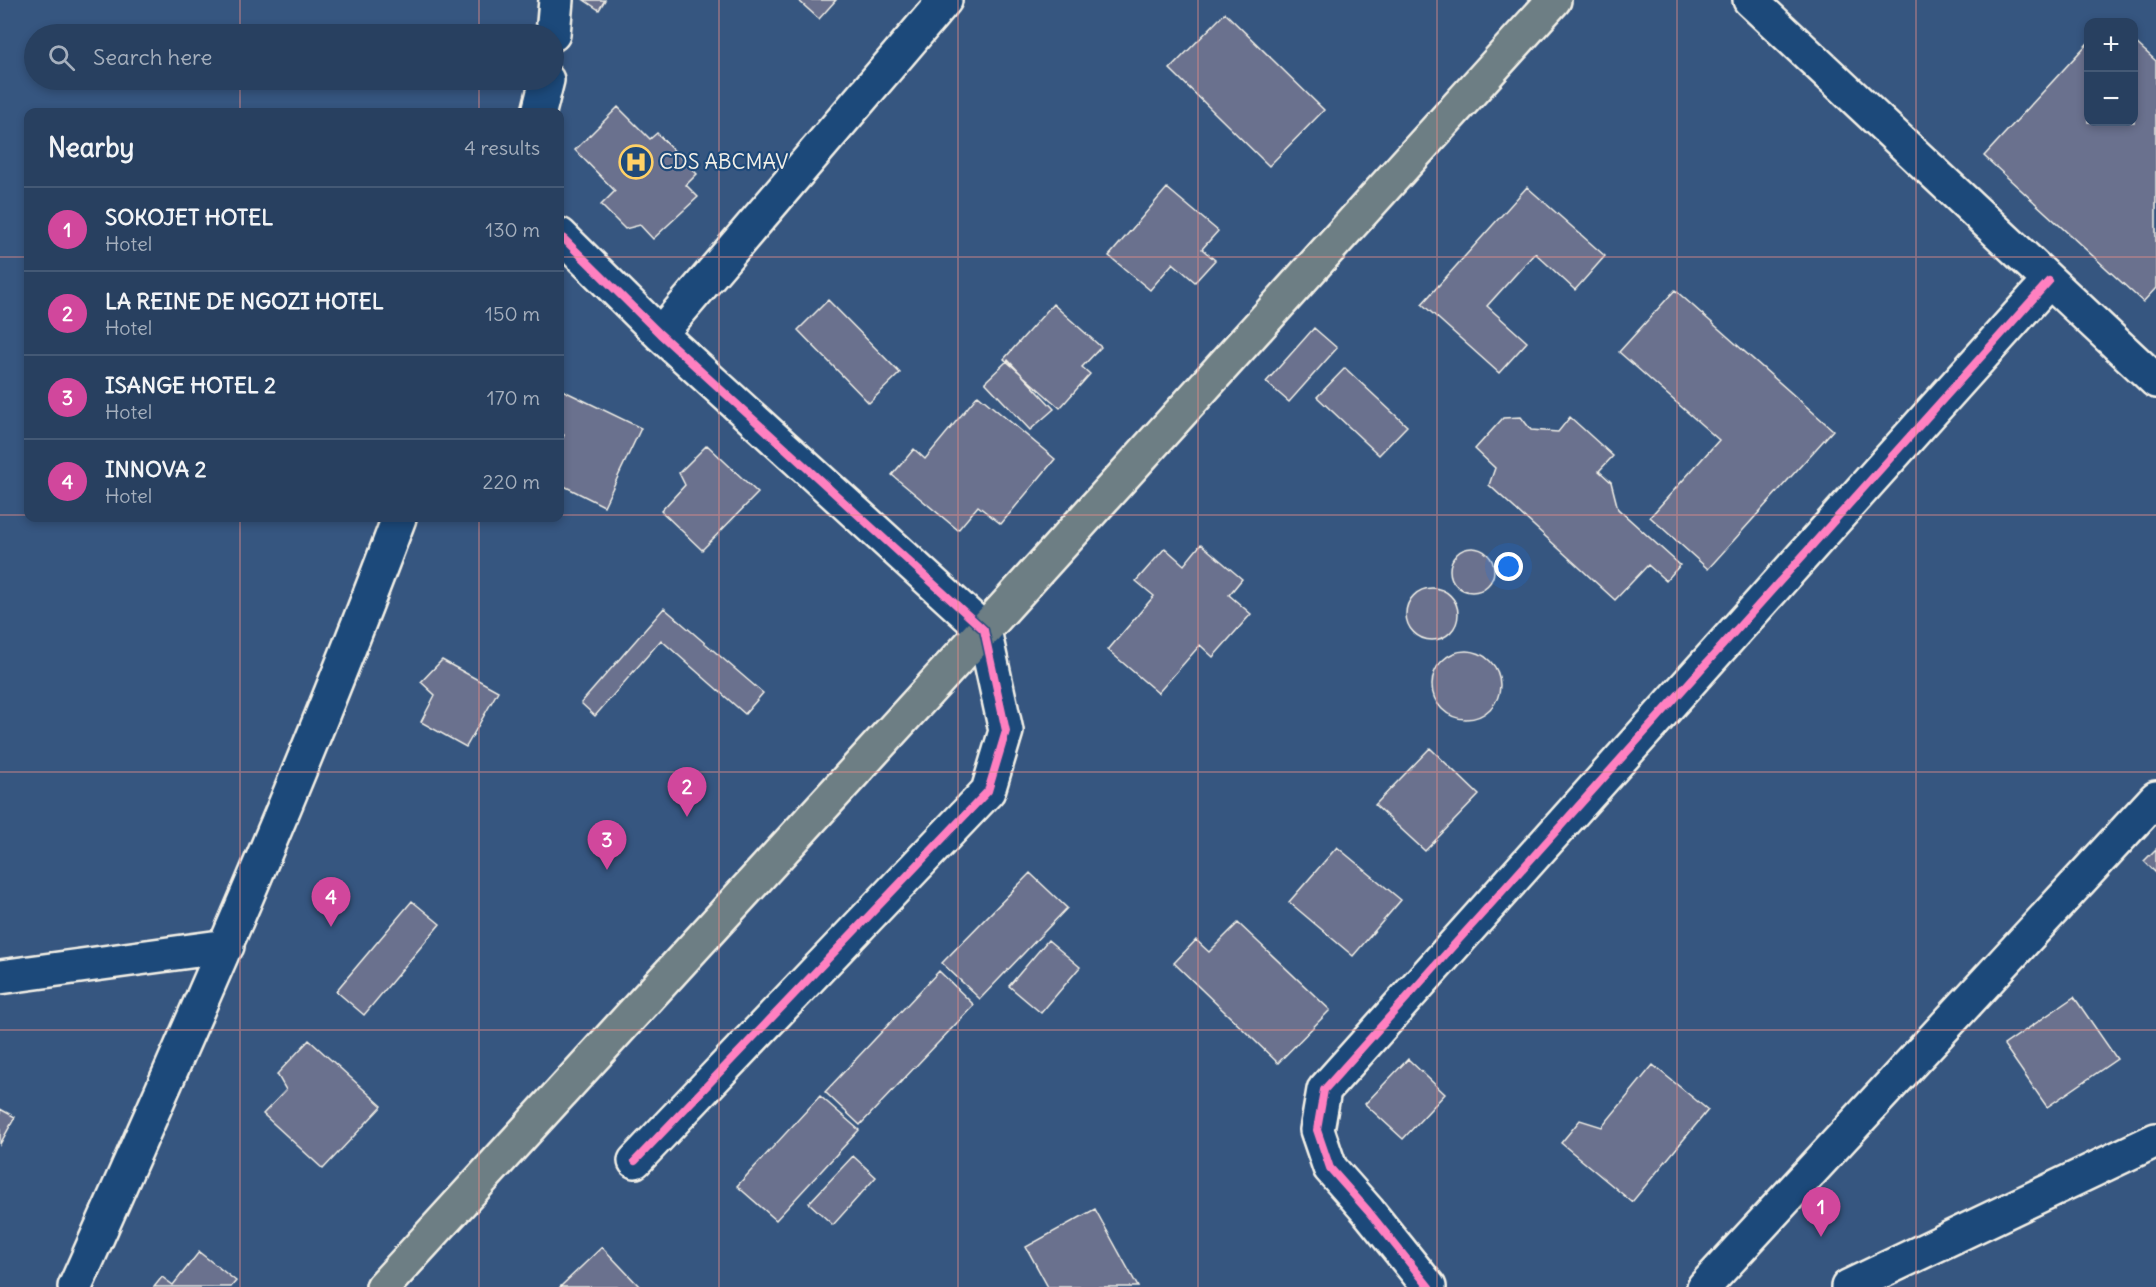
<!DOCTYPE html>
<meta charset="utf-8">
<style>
:root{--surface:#284060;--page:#344b69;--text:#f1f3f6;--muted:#a5afbd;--line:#445975;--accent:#8c9099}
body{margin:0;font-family:Delius,sans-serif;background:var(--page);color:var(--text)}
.controls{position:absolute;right:18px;top:18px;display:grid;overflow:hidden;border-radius:12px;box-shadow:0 3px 9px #0003}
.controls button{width:54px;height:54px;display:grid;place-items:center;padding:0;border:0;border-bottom:2px solid var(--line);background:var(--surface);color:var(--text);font:30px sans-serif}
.you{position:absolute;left:1509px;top:567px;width:21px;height:21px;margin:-15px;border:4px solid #fff;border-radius:50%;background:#1a73e8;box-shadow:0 0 0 9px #1a73e833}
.badge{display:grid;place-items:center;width:39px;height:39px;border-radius:50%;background:var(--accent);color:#fff;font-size:20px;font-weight:700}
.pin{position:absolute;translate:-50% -50px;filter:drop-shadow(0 2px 3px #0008)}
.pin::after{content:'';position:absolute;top:32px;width:21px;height:18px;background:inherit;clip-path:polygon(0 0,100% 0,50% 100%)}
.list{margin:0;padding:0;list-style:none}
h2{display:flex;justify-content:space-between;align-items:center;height:78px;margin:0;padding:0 24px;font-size:26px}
h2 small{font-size:20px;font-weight:400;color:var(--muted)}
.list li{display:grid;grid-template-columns:39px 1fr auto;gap:18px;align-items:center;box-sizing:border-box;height:84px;padding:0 24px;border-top:2px solid var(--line)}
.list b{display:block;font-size:22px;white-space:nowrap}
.list p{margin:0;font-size:20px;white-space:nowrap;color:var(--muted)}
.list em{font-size:20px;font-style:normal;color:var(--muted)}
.icon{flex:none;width:33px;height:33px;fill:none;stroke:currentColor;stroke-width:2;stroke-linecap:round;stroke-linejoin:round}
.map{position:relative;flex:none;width:2156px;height:1287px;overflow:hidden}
.search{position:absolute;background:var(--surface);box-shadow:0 3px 9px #0003;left:24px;top:24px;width:540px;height:66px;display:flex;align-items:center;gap:15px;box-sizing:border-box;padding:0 21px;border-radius:33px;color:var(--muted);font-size:22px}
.panel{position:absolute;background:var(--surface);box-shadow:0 3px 9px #0003;left:24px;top:108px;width:540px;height:414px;border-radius:12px}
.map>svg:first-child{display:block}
.building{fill:#6a718e;stroke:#f4f1e8;stroke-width:1.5}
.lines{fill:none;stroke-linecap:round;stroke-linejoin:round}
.minor-casing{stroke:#f4f1e8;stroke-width:38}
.major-casing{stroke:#f4f1e8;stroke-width:38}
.minor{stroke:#1f4a7a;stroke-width:33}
.major{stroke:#6d7e84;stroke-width:33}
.cycleway-casing{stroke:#1f4a7a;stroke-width:11}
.cycleway{stroke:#ff80c0;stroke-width:8}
.grid{fill:none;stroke:#e58c88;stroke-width:1.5;stroke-opacity:0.55}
.labels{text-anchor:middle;stroke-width:4.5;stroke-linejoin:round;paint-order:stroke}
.poi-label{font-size:21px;fill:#f4f1e8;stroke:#1f4a7a;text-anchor:start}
</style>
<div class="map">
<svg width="2156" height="1287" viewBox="0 0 2156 1287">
<rect width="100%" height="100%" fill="#365680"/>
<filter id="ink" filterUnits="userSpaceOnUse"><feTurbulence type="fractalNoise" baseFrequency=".0167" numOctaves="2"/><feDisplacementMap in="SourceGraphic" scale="12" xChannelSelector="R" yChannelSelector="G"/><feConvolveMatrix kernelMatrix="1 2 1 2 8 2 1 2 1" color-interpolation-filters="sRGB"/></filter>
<g filter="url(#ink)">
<path class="building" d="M584 0H605L599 10Z
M798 0H836L819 19Z
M1225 13 1324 110 1269 166 1170 69Z
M2134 41 2156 61V288L2143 302 1984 156 2088 43V122H2134Z
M618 107 650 139 657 133 697 174 686 185 698 197 653 239 640 225 625 229 601 205 615 191 575 150Z
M1527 187 1605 256 1575 290 1535 253 1487 306 1527 342 1499 373 1422 304Z
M1167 188 1218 231 1202 249 1215 260 1195 282 1173 263 1150 290 1109 256Z
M1675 290 1833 430 1708 569 1650 517 1719 440 1619 352Z
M828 300 900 373 869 403 798 330Z
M1053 304 1101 347 1082 367 1090 374 1060 408 1004 359Z
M1314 328 1337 348 1289 402 1266 382Z
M1008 360 1054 409 1030 430 985 382Z
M1345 368 1407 426 1379 455 1317 397Z
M560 389 641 428 604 506 560 484V444L564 435 560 433Z
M978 395 1055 459 1001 524 978 506 958 530 892 475 914 449 925 459Z
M1521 417 1531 430 1558 432 1570 417 1613 456 1599 471 1611 482 1618 509 1680 565 1666 581 1648 565 1615 600 1489 485 1495 468 1475 449 1503 418Z
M707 445 758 493 702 550 661 511 685 485 679 473Z
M1201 544 1242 579 1229 595 1251 614 1213 657 1200 645 1158 693 1108 650 1154 596 1136 581 1165 548 1184 565Z
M1450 570a22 22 0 1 1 44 0a22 22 0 1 1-44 0Z
M1406 614a26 26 0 1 1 52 0a26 26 0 1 1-52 0Z
M664 608 763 693 745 714 661 640 595 716 581 703Z
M1432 685a34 34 0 1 1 68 0a34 34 0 1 1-68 0Z
M442 660 498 691 466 747 421 722 435 695 421 682Z
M1430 748 1479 795 1425 851 1375 805Z
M1337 847 1401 900 1353 956 1289 902Z
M2156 849V873L2144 861Z
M1030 873 1067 908 980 999 942 963Z
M412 901 440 924 364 1015 336 991Z
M1238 923 1330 1010 1278 1063 1174 963 1196 940 1209 952Z
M1048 940 1080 967 1041 1013 1009 986Z
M939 971 974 1005 860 1125 825 1092Z
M2074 997 2117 1059 2047 1107 2004 1045Z
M309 1040 382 1106 323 1169 263 1114 286 1090 277 1074Z
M1408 1059 1445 1094 1403 1139 1365 1104Z
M1653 1065 1708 1110 1632 1202 1561 1143 1580 1120 1602 1127Z
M820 1096 859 1130 776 1220 737 1186Z
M0 1109 15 1117 0 1144Z
M853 1156 876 1177 833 1225 809 1203Z
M1095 1209 1138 1287H1048L1026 1247Z
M602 1247 640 1287H560Z
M199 1252 236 1281 231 1287H154L162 1277 173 1285Z"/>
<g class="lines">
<g class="minor-casing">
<path id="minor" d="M1750 0 2156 381
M553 34 556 0
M539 112 547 80
M560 235 660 334 984 630 1006 731 988 791 635 1161
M660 334 945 0
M0 977 227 946
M75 1287C188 1033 302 778 399 518
M1429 1287 1368 1211 1330 1168 1317 1130 1324 1090 2049 281
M1704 1287 2156 798
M1848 1287 2156 1140"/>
</g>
<g class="major-casing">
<path id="major" d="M383 1287 984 630 1554 0"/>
</g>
<use href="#minor" class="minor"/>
<use href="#major" class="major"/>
<g class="cycleway-casing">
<path id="cycleway" d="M560 235 660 334 984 630 1006 731 988 791 635 1161
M1429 1287 1368 1211 1330 1168 1317 1130 1324 1090 2049 281"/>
</g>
<use href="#cycleway" class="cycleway"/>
</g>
</g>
<path class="grid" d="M240 0V34M479 0V34M719 0V1287M958 0V1287M1198 0V1287M1437 0V1287M1677 0V1287M1916 0V1287M240 80V112M479 80V112M0 257H28M560 257H2156M0 515H28M560 515H2156M240 518V1287M479 518V1287M0 772H2156M0 1030H2156"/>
<defs>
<g id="hospital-ring" transform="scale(1.725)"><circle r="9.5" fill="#1f4a7a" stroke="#ffd166" stroke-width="1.5"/><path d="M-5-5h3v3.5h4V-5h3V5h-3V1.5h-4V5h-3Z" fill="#ffd166"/></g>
</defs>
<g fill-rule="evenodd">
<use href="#hospital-ring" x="636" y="162"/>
</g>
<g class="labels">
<g class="poi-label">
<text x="659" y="169">CDS ABCMAV</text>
</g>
</g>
</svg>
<div class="controls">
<button>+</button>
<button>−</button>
</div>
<div class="you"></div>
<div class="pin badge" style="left:1821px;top:1237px;background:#d1479c">1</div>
<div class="pin badge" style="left:687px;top:817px;background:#d1479c">2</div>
<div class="pin badge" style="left:607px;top:870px;background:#d1479c">3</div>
<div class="pin badge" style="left:331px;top:927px;background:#d1479c">4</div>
<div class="search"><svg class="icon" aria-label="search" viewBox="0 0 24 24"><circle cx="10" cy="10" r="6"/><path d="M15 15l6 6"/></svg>Search here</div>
<section class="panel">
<h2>Nearby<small>4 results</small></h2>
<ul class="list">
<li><span class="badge" style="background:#d1479c">1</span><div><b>SOKOJET HOTEL</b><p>Hotel</p></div><em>130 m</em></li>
<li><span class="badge" style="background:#d1479c">2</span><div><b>LA REINE DE NGOZI HOTEL</b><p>Hotel</p></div><em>150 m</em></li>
<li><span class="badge" style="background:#d1479c">3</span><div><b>ISANGE HOTEL 2</b><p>Hotel</p></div><em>170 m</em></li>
<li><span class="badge" style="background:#d1479c">4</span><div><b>INNOVA 2</b><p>Hotel</p></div><em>220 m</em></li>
</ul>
</section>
</div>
